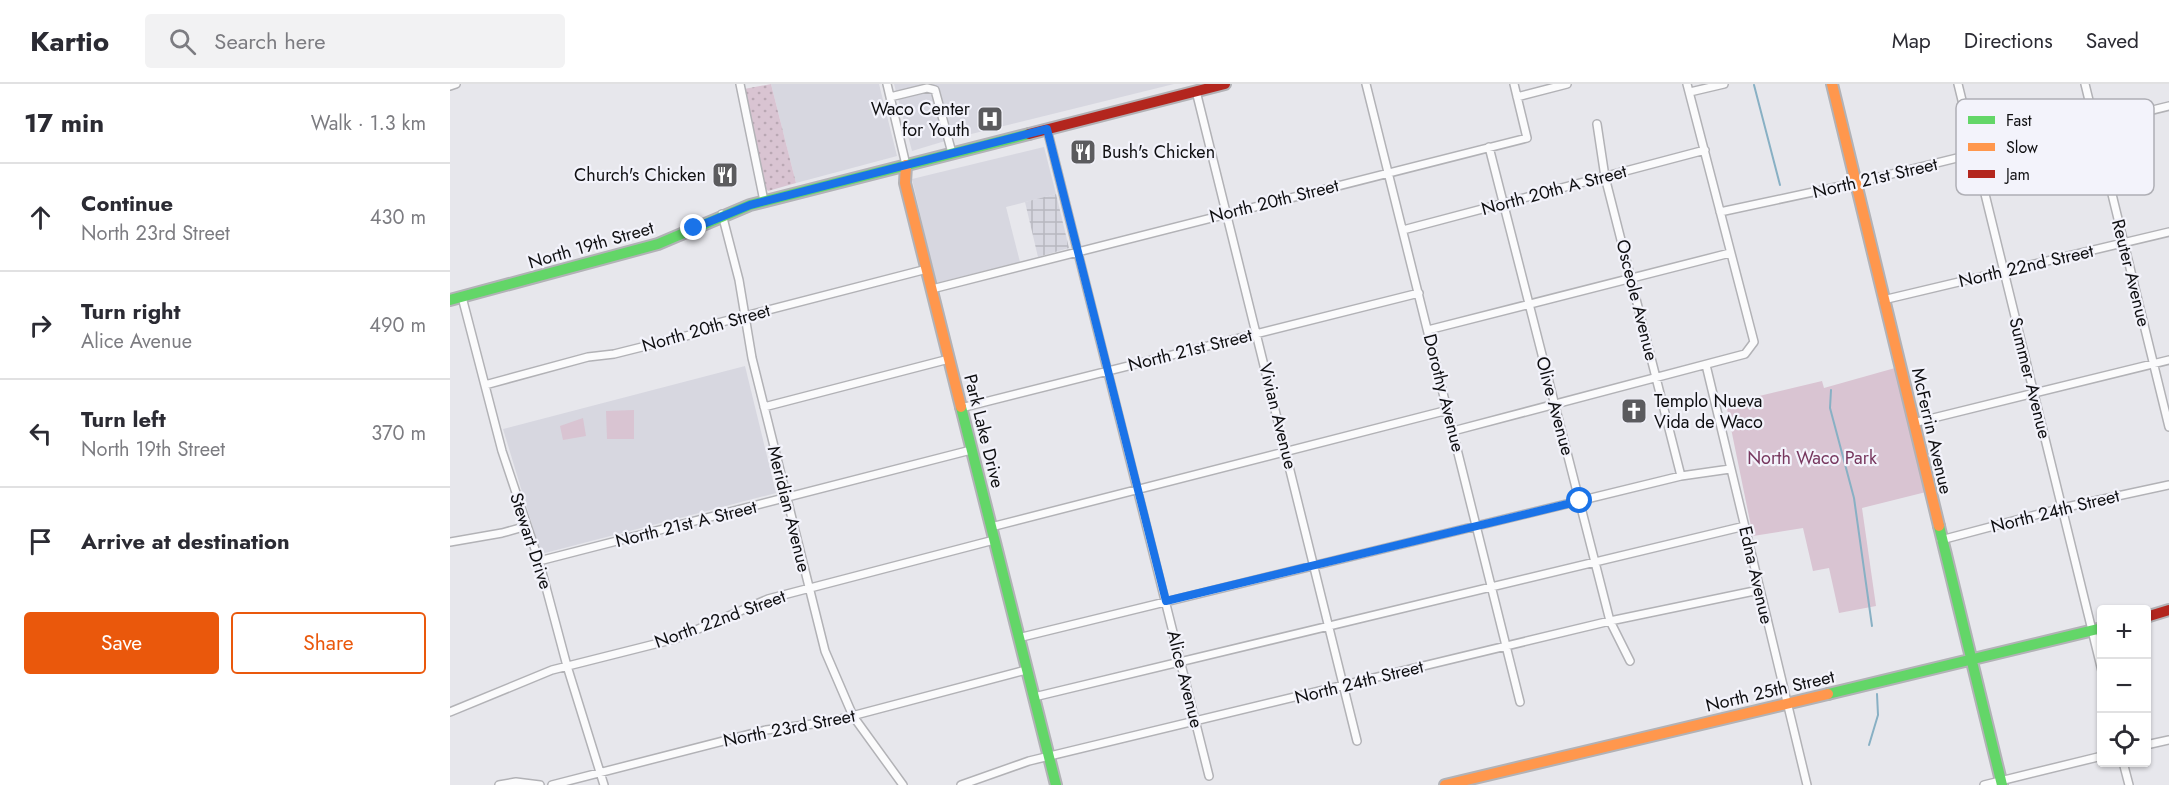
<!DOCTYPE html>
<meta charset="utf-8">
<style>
:root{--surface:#fff;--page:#f2f2f3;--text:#2b2b33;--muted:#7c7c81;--line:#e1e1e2;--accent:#ea580c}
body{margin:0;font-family:Jost,sans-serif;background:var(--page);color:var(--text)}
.controls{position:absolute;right:18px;bottom:18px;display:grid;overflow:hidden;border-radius:6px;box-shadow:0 2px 4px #0004}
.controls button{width:54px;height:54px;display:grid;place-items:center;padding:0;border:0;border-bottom:2px solid var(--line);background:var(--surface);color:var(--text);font:30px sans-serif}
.stop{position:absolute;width:18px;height:18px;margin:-14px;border:4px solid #1a73e8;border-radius:50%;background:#fff}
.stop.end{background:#1a73e8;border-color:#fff;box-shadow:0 2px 6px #0008}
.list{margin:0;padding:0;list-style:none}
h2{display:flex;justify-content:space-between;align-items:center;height:78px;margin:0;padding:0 24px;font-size:26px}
h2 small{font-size:20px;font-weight:400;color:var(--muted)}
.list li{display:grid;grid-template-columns:39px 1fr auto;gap:18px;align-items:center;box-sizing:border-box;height:108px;padding:0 24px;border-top:2px solid var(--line)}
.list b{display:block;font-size:22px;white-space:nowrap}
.list p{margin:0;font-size:20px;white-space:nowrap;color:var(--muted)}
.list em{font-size:20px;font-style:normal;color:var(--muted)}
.actions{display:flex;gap:12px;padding:18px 24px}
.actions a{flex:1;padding:14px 0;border:2px solid var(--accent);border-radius:6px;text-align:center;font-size:21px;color:var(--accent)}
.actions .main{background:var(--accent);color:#fff}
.icon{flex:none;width:33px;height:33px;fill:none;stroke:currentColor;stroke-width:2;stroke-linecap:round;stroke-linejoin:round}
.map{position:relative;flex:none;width:1719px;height:701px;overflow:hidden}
header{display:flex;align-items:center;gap:36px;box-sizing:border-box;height:84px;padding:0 30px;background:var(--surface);border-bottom:2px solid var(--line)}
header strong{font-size:28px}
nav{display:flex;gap:33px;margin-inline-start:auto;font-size:21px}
.search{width:420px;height:54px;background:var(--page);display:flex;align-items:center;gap:15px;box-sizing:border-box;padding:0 21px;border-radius:6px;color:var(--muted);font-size:22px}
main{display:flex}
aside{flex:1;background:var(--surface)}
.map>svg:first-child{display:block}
.built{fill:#d7d7e0}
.industrial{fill:url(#industrial-grid)}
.grass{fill:url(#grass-dots)}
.park{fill:#d9c4d2}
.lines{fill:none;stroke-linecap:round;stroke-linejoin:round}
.stream{stroke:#88b0c4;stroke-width:2}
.street-casing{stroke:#b2b2b6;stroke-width:10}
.fast-casing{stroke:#b2b2b6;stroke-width:14}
.slow-casing{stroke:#b2b2b6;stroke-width:14}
.jam-casing{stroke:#b2b2b6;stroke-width:14}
.street{stroke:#fbfbfc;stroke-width:7}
.fast{stroke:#63d668;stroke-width:10}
.slow{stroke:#ff974d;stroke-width:10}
.jam{stroke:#b3261e;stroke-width:10}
.route{stroke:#1a73e8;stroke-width:8}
.labels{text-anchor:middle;stroke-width:4.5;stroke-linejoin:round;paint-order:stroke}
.poi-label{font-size:18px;fill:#0f0f11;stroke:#f3f3fb;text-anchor:end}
.street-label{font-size:18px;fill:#0f0f11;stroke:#f3f3fb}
.park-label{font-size:18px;fill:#77375e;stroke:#f3f3fb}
.key{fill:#f3f3fb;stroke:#afafb5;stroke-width:1.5}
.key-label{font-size:16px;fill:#0f0f11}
</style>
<header>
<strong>Kartio</strong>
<div class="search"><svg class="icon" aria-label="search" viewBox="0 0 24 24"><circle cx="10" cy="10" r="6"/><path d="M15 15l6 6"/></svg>Search here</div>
<nav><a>Map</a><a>Directions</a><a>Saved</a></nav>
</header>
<main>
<aside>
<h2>17 min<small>Walk · 1.3 km</small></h2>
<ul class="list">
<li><svg class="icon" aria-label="ahead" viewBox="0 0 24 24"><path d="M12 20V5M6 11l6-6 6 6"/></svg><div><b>Continue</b><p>North 23rd Street</p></div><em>430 m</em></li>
<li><svg class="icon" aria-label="right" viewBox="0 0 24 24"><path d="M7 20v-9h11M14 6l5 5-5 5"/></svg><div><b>Turn right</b><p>Alice Avenue</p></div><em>490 m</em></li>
<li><svg class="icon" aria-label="left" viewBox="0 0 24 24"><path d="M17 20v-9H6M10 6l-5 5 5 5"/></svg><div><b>Turn left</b><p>North 19th Street</p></div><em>370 m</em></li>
<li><svg class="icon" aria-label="arrive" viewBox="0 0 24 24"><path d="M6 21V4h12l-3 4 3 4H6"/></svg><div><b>Arrive at destination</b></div></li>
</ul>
<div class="actions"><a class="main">Save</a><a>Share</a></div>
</aside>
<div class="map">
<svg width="1719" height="701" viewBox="0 0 1719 701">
<defs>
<pattern id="industrial-grid" width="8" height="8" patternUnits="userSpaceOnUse" patternTransform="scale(1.5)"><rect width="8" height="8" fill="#d7d7e0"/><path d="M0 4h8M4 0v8" fill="none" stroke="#b7b7bf"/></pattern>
<pattern id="grass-dots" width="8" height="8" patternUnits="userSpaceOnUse" patternTransform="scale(1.5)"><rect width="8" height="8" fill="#d9c4d2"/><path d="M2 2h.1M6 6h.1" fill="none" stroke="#b9a7b3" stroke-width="1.8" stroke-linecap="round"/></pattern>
</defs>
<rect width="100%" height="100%" fill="#e7e7ec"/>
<path class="built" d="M321 0H429L447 72 346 99Z
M444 0H724L505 54 462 67Z
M594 63 606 110 556 123 570 178 486 199 462 95Z
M295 282 326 409 91 470 53 345Z"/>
<path class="industrial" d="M606 110 619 164 588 173 575 118Z"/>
<path class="grass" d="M321 0 346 99 318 107 315 104 294 5Z"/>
<path class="park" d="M1445 284 1476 408 1412 424 1426 522 1389 529 1379 484 1363 487 1353 444 1303 452 1276 320 1372 297 1374 304Z
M184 326V355H157L156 327Z
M133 334 136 352 113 356 110 342Z"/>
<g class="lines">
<path class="stream" d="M1304 1 1330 101
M1381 306 1380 324 1404 414 1422 542
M1419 661 1428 631 1427 610"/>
<g class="street-casing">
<path id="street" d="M290 0 314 117
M437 0 456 81
M916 0 1070 618
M1508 0 1652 587
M1635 0 1719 343
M0 2 6 0
M746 7 907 657
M1240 8 1274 0
M440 13 477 4 485 6 502 69
M1067 13 1117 0
M1147 40 1155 93 1231 392
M597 45 759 692
M1039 63 1160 537 1180 577
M1270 128 1405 99 1719 22
M272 130 289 196 302 274 375 567 403 632 453 701
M953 146 1255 66
M482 205 1077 54 1064 0
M12 213 52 367 89 477 117 582 154 701
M1433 216 1719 148
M978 246 1280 169
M1256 281 1357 701
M35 301 138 273 164 270 244 250 264 240 477 185
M314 323 499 275
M511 324 969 209
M1463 339 1719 276
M1003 347 1295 270 1304 258 1237 0
M541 443 998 326
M1491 456 1612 424 1719 401
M0 458 52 449 77 442
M89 477 521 366
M568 554 1231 392 1280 385
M584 613 1295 442
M0 628 102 586 225 555 318 515 544 456
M1696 661 1719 656
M1673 678 1679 701
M49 701 66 698 90 701
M102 701 316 646 379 638 576 586
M511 701 579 677 1160 537 1309 506
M1534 701 1652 672"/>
</g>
<g class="fast-casing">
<path id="fast" d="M0 216 208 160 300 121 579 50
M511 323 606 701
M1489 442 1552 701
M1378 610 1652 544"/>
</g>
<g class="slow-casing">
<path id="slow" d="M1382 0 1489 442
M456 81 455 99 511 323
M995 701 1378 610"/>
</g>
<g class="jam-casing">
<path id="jam" d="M579 50 775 0
M1696 533 1719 526"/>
</g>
<use href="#street" class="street"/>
<use href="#fast" class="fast"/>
<use href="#slow" class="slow"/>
<use href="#jam" class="jam"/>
</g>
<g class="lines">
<path class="route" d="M244 144 300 121 597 45 716 517 1130 417"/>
</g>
<defs>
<g id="hospital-square" transform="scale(1.35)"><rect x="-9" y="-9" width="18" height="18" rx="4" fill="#5b5b5e" stroke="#f3f3fb"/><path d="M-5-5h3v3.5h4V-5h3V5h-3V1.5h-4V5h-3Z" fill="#fff"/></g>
<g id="restaurant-square" transform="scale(1.35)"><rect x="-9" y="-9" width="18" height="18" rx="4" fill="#5b5b5e" stroke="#f3f3fb"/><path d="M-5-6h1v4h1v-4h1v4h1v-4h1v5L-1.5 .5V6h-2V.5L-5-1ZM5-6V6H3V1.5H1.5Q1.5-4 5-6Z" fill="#fff"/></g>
<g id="church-square" transform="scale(1.35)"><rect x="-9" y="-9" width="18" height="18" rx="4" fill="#5b5b5e" stroke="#f3f3fb"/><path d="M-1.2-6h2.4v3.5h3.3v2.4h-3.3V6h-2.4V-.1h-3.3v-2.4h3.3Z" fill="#fff"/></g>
</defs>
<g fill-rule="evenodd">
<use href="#hospital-square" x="540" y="35"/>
<use href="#restaurant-square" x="633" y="68"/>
<use href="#restaurant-square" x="275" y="91"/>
<use href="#church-square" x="1184" y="327"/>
</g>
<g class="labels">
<g class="poi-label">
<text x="520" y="31">Waco Center<tspan x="520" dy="21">for Youth</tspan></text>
<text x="652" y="74" text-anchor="start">Bush's Chicken</text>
<text x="256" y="97">Church's Chicken</text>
<text x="1204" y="323" text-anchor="start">Templo Nueva<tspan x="1204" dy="21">Vida de Waco</tspan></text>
</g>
<g class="street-label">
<text transform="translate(1425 94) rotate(-13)" y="6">North 21st Street</text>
<text transform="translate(1104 106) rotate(-15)" y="6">North 20th A Street</text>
<text transform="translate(824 117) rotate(-14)" y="6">North 20th Street</text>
<text transform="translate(141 161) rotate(-16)" y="6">North 19th Street</text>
<text transform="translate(1576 182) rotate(-13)" y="6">North 22nd Street</text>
<text transform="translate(1681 189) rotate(76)" y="6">Reuter Avenue</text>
<text transform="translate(1187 216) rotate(76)" y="6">Osceole Avenue</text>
<text transform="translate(256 244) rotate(-16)" y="6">North 20th Street</text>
<text transform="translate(740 266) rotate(-14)" y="6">North 21st Street</text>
<text transform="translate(1580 294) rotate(76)" y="6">Summer Avenue</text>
<text transform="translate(994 309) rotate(76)" y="6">Dorothy Avenue</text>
<text transform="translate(1105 322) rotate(75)" y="6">Olive Avenue</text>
<text transform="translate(828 332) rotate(76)" y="6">Vivian Avenue</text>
<text transform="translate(534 347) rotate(76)" y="6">Park Lake Drive</text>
<text transform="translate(1482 347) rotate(77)" y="6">McFerrin Avenue</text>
<text transform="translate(339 425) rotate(76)" y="6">Meridian Avenue</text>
<text transform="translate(1605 427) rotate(-14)" y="6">North 24th Street</text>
<text transform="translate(236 440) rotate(-14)" y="6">North 21st A Street</text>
<text transform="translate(81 457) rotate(72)" y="6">Stewart Drive</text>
<text transform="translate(1306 491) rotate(77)" y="6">Edna Avenue</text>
<text transform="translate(270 535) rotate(-20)" y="6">North 22nd Street</text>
<text transform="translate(735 595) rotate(76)" y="6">Alice Avenue</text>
<text transform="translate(909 598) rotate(-14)" y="6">North 24th Street</text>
<text transform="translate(1320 607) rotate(-13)" y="6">North 25th Street</text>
<text transform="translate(339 644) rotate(-11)" y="6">North 23rd Street</text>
</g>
<g class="park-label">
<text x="1362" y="380">North Waco Park</text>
</g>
</g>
<rect x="1506" y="15" width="198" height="96" rx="9" class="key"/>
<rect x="1518" y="32" width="27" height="8" fill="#63d668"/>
<rect x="1518" y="59" width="27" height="8" fill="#ff974d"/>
<rect x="1518" y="86" width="27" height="8" fill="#b3261e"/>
<g class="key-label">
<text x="1556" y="42">Fast</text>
<text x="1556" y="69">Slow</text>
<text x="1556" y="96">Jam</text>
</g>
</svg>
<div class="controls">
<button>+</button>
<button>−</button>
<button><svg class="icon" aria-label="locate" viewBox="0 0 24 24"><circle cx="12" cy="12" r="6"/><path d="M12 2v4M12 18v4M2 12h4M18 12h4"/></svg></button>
</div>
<div class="stop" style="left:1130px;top:417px"></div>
<div class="stop end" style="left:244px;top:144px"></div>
</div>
</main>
